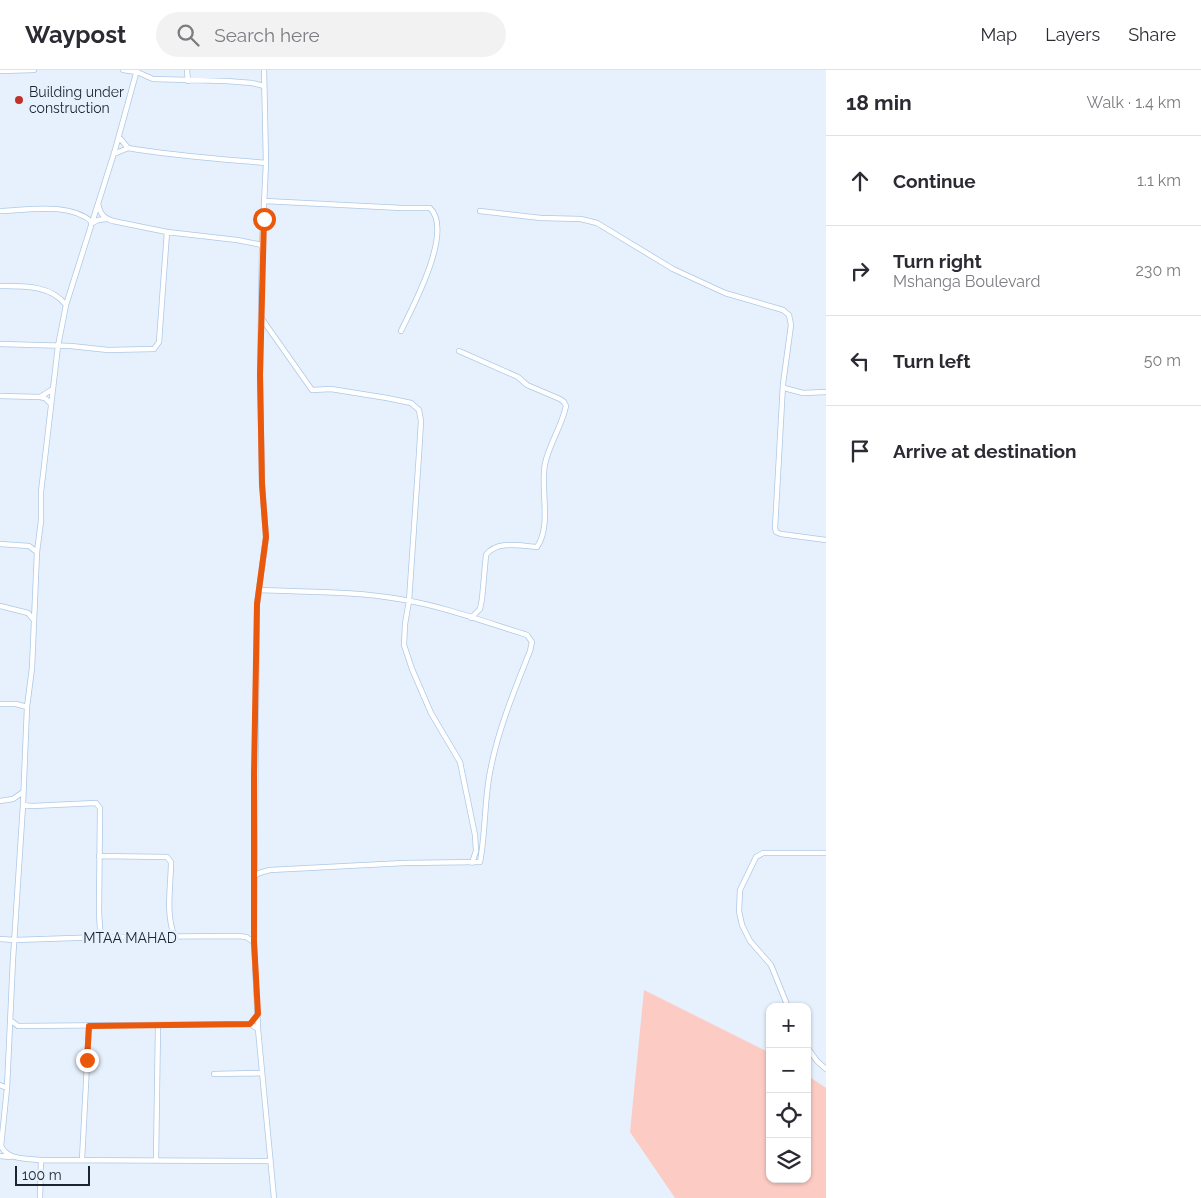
<!DOCTYPE html>
<meta charset="utf-8">
<style>
:root{--surface:#fff;--page:#f2f2f3;--text:#2b2b33;--muted:#7c7c81;--line:#e1e1e2}
body{margin:0;font-family:Raleway,sans-serif;background:var(--page);color:var(--text)}
.controls{position:absolute;right:15px;bottom:15px;display:grid;overflow:hidden;border-radius:10px;box-shadow:0 1px 4px #0004}
.controls button{width:45px;height:45px;display:grid;place-items:center;padding:0;border:0;border-bottom:1px solid var(--line);background:var(--surface);color:var(--text);font:25px sans-serif}
.scale{position:absolute;left:15px;bottom:12px;width:75px;box-sizing:border-box;padding-left:5px;border:2px solid #1b2530;border-top:0;font-size:14px;line-height:18px;white-space:nowrap;color:#1b2530;-webkit-text-stroke:4px #e6f1fd;paint-order:stroke}
.stop{position:absolute;width:15px;height:15px;margin:-11px;border:4px solid #ea580c;border-radius:50%;background:#fff}
.stop.end{background:#ea580c;border-color:#fff;box-shadow:0 1px 5px #0008}
.list{margin:0;padding:0;list-style:none}
h2{display:flex;justify-content:space-between;align-items:center;height:65px;margin:0;padding:0 20px;font-size:21px}
h2 small{font-size:16px;font-weight:400;color:var(--muted)}
.list li{display:grid;grid-template-columns:32px 1fr auto;gap:15px;align-items:center;box-sizing:border-box;height:90px;padding:0 20px;border-top:1px solid var(--line)}
.list b{display:block;font-size:19px;white-space:nowrap}
.list p{margin:0;font-size:16px;white-space:nowrap;color:var(--muted)}
.list em{font-size:16px;font-style:normal;color:var(--muted)}
.icon{flex:none;width:28px;height:28px;fill:none;stroke:currentColor;stroke-width:2;stroke-linecap:round;stroke-linejoin:round}
.map{position:relative;flex:none;width:826px;height:1128px;overflow:hidden}
header{display:flex;align-items:center;gap:30px;box-sizing:border-box;height:70px;padding:0 25px;background:var(--surface);border-bottom:1px solid var(--line)}
header strong{font-size:24px}
nav{display:flex;gap:28px;margin-inline-start:auto;font-size:18px}
.search{width:350px;height:45px;background:var(--page);display:flex;align-items:center;gap:12px;box-sizing:border-box;padding:0 18px;border-radius:28px;color:var(--muted);font-size:19px}
main{display:flex}
aside{flex:1;background:var(--surface)}
.map>svg:first-child{display:block}
.green{fill:#fbcbc4}
.lines{fill:none;stroke-linecap:round;stroke-linejoin:round}
.minor-casing{stroke:#aec8e5;stroke-width:6}
.minor{stroke:#fff;stroke-width:4.5}
.route{stroke:#ea580c;stroke-width:6}
.poi-dot{fill:#c03229;stroke:#e6f1fd;stroke-width:2}
.labels{text-anchor:middle;stroke-width:5;stroke-linejoin:round;paint-order:stroke}
.poi-label{font-size:14px;fill:#1b2530;stroke:#e6f1fd;text-anchor:start}
.street-label{font-size:14px;fill:#1b2530;stroke:#e6f1fd}
</style>
<header>
<strong>Waypost</strong>
<div class="search"><svg class="icon" aria-label="search" viewBox="0 0 24 24"><circle cx="10" cy="10" r="6"/><path d="M15 15l6 6"/></svg>Search here</div>
<nav><a>Map</a><a>Layers</a><a>Share</a></nav>
</header>
<main>
<div class="map">
<svg width="826" height="1128" viewBox="0 0 826 1128">
<rect width="100%" height="100%" fill="#e6f1fd"/>
<path class="green" d="M644 920 770 983V1109H807V1005L826 1018V1128H675L630 1062Z"/>
<g class="lines">
<g class="minor-casing">
<path id="minor" d="M123 0 137 2 153 9 226 11 252 13 264 16
M137 0 115 80 66 235 58 276 41 422V451L37 482 32 598 27 637 23 735 13 889 7 1018 1 1076C8 1091 27 1088 41 1090L270 1091
M187 0 188 11
M264 0 266 93 262 175 260 305 262 413 266 467 257 534 254 872 258 959 274 1128
M0 1 34 0
M119 67 128 78C174 86 220 89 266 93
M114 84 128 78
M265 131 402 138H430C454 161 413 236 401 261
M98 134C100 143 103 148 113 151L167 162 237 170 262 175
M0 141C28 140 70 132 92 152
M480 141 541 148 581 149 597 153 673 199 725 223 783 240 789 245 791 255 783 314 775 458 776 462 781 464 826 470
M91 154 98 150 106 149
M0 216C23 216 51 215 66 235
M262 249 312 320 331 319 387 328 411 333 419 340 421 351 419 384 409 531 405 554 404 575 412 599 431 643 460 692 475 765 476 781 472 793
M0 274 71 276 108 280 154 279 159 272 167 162
M459 281 518 307 527 315 560 329 564 332 566 336C562 356 549 374 545 394 540 419 552 455 537 477 520 476 497 470 486 485L482 529 480 539 471 548
M784 318 803 323 826 322
M0 326 40 327 45 328 51 334
M40 327 53 319
M0 474 29 476 37 482
M0 536 28 543 33 549
M0 634H16L27 637
M0 731 13 729 23 722
M23 735 32 736 96 733 100 738 99 842 100 859 104 867
M99 786 167 787 171 792C171 816 165 845 175 867
M255 806 259 803 270 800 404 793 480 792C486 761 484 728 491 697 499 657 515 619 530 581L532 572 527 565C485 552 443 536 399 529 355 521 303 522 259 520
M0 869 15 870 104 867 238 866 246 867 254 872
M788 937 771 895 750 871 742 855 739 841 740 820 756 787 763 783H826
M10 950 18 956 250 954 258 959
M807 977 817 991 826 999
M214 1004 262 1003
M0 1015 7 1018
M0 1086 10 1087
M82 1090 89 955
M156 1090 158 956
M40 1128 41 1090"/>
</g>
<use href="#minor" class="minor"/>
</g>
<g class="lines">
<path class="route" d="M87 990 89 956 250 954 258 944 254 872V704L257 534 266 467 262 414 260 305 264 149"/>
</g>
<circle class="poi-dot" cx="19" cy="30" r="5"/>
<g class="labels">
<g class="poi-label">
<text x="29" y="27">Building under<tspan x="29" dy="16">construction</tspan></text>
</g>
<g class="street-label">
<text x="130" y="873">MTAA MAHAD</text>
</g>
</g>
</svg>
<div class="controls">
<button>+</button>
<button>−</button>
<button><svg class="icon" aria-label="locate" viewBox="0 0 24 24"><circle cx="12" cy="12" r="6"/><path d="M12 2v4M12 18v4M2 12h4M18 12h4"/></svg></button>
<button><svg class="icon" aria-label="layers" viewBox="0 0 24 24"><path d="M12 4l9 5-9 5-9-5zM3 14l9 5 9-5"/></svg></button>
</div>
<div class="scale">100 m</div>
<div class="stop" style="left:264px;top:149px"></div>
<div class="stop end" style="left:87px;top:990px"></div>
</div>
<aside>
<h2>18 min<small>Walk · 1.4 km</small></h2>
<ul class="list">
<li><svg class="icon" aria-label="ahead" viewBox="0 0 24 24"><path d="M12 20V5M6 11l6-6 6 6"/></svg><div><b>Continue</b></div><em>1.1 km</em></li>
<li><svg class="icon" aria-label="right" viewBox="0 0 24 24"><path d="M7 20v-9h11M14 6l5 5-5 5"/></svg><div><b>Turn right</b><p>Mshanga Boulevard</p></div><em>230 m</em></li>
<li><svg class="icon" aria-label="left" viewBox="0 0 24 24"><path d="M17 20v-9H6M10 6l-5 5 5 5"/></svg><div><b>Turn left</b></div><em>50 m</em></li>
<li><svg class="icon" aria-label="arrive" viewBox="0 0 24 24"><path d="M6 21V4h12l-3 4 3 4H6"/></svg><div><b>Arrive at destination</b></div></li>
</ul>
</aside>
</main>
